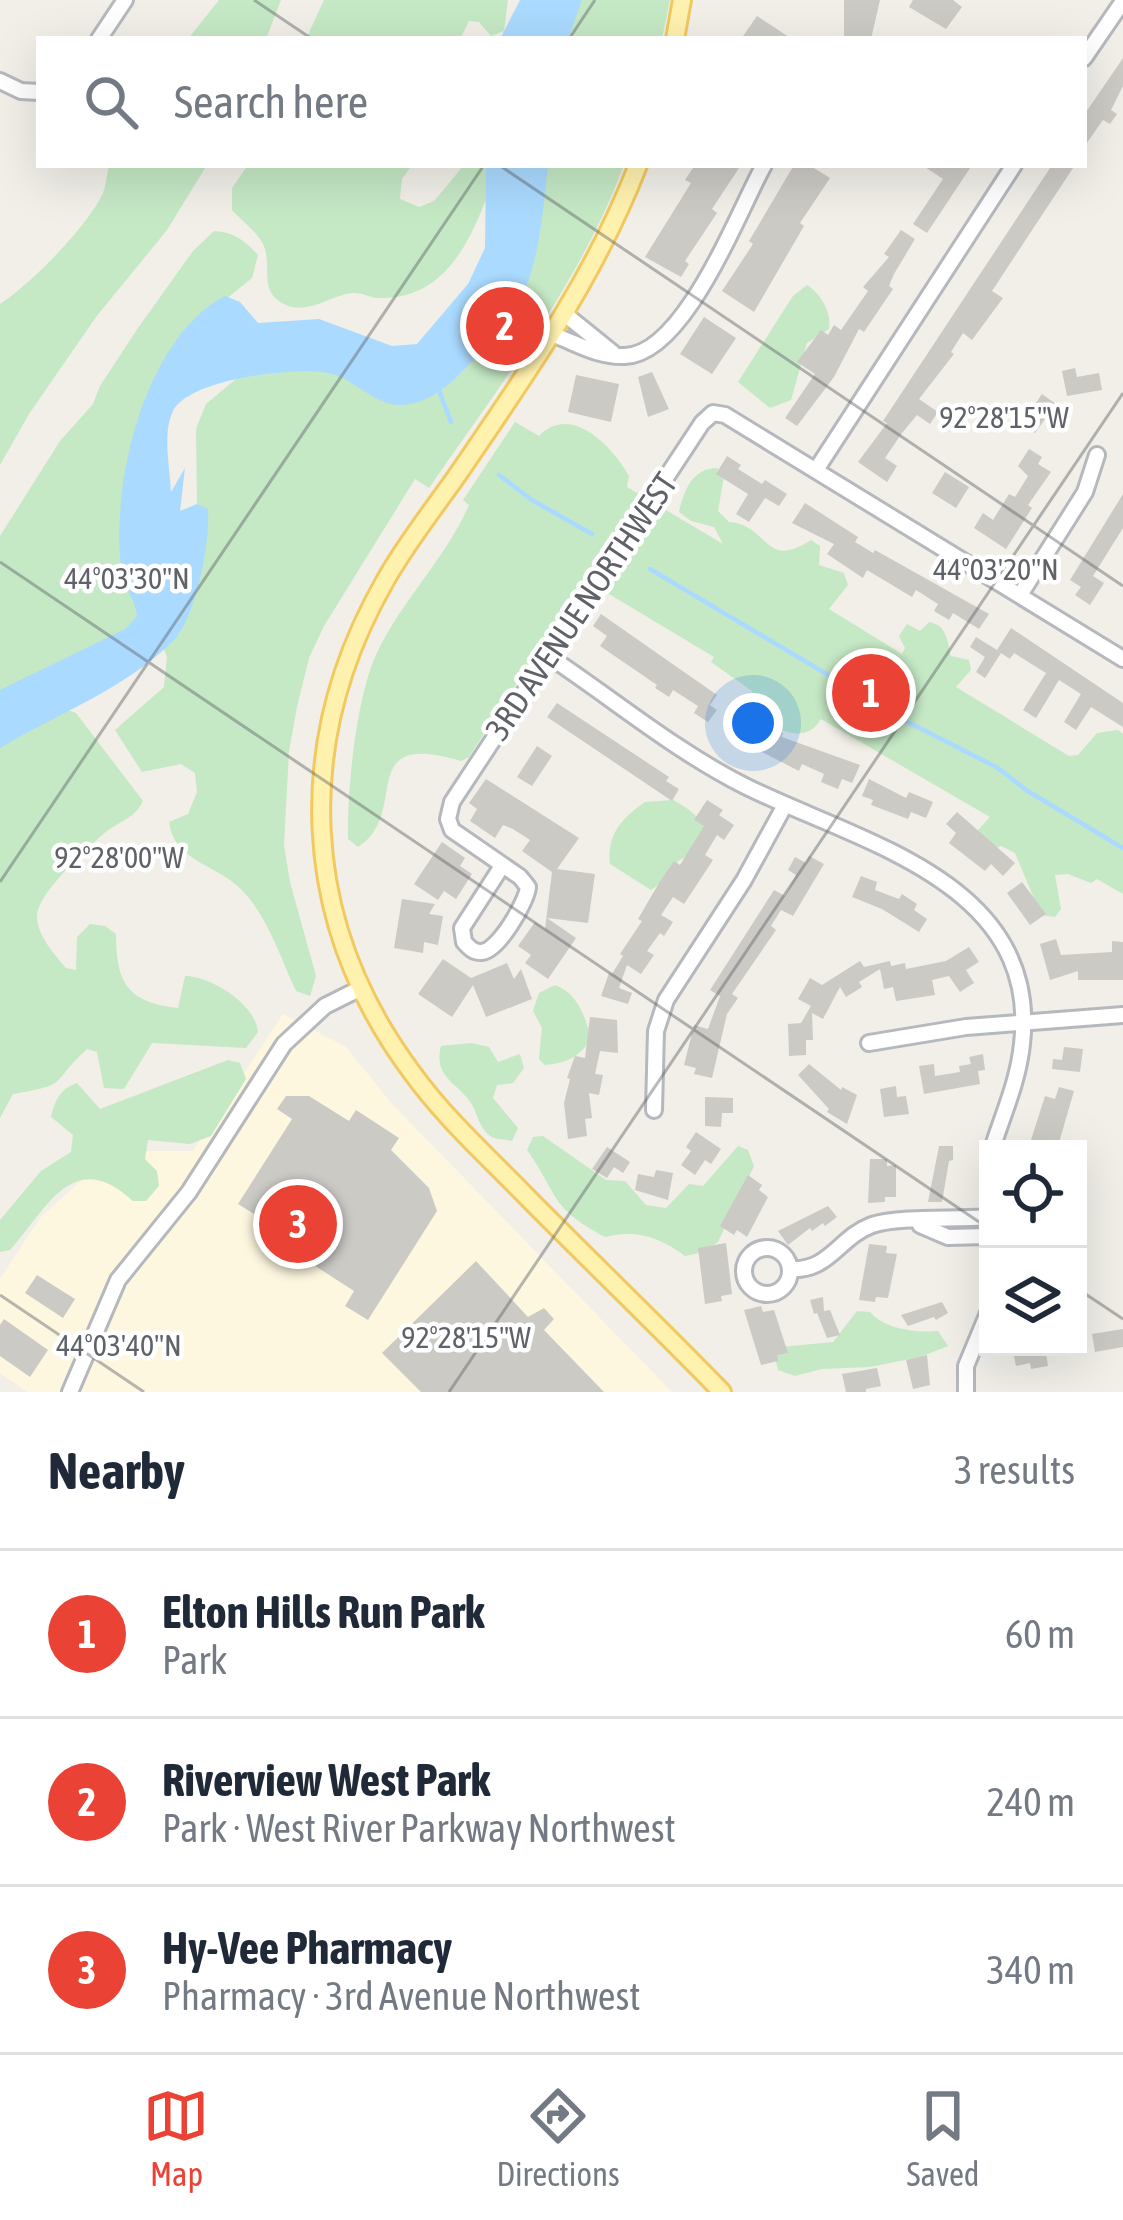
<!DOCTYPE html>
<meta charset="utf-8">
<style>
:root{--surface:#fff;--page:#f6f6f7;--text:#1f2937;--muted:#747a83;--line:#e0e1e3;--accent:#ea4335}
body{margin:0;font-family:"Asap Condensed",sans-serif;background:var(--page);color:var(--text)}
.controls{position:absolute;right:36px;bottom:36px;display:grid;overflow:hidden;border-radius:0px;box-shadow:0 12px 48px #0002}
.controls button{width:108px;height:108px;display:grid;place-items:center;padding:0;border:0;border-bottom:3px solid var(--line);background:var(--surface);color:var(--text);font:60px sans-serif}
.you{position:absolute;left:753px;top:723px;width:42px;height:42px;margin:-30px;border:9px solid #fff;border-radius:50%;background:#1a73e8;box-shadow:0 0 0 18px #1a73e833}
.badge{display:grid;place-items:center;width:78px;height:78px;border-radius:50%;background:var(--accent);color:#fff;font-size:39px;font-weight:700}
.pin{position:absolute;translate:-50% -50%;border:6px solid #fff;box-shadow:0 3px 12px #0006}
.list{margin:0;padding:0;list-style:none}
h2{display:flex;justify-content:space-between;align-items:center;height:156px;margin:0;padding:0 48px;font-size:51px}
h2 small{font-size:39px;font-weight:400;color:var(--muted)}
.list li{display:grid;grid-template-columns:78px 1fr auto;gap:36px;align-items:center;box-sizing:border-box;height:168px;padding:0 48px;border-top:3px solid var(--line)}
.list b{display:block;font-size:45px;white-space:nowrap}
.list p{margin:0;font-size:39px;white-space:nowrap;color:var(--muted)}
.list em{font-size:39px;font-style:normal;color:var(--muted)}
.icon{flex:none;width:66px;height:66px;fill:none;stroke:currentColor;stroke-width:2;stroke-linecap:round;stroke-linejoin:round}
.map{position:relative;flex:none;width:1123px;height:1392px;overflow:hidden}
.search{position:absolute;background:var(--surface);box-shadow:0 12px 48px #0002;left:36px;right:36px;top:36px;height:132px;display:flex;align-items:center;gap:30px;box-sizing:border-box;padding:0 42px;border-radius:0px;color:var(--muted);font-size:45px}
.sheet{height:660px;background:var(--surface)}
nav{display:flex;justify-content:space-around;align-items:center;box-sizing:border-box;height:168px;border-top:3px solid var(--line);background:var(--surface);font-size:33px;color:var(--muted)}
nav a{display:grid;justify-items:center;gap:6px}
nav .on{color:var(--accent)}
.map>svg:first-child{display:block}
.commercial{fill:#fef7e0}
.green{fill:#c5e8c5}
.water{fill:#aadaff}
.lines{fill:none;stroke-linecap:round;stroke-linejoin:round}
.stream{stroke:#aadaff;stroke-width:4.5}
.building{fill:#cccac5}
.minor-casing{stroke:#b5b8bc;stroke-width:20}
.major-casing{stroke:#f2c960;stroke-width:22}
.minor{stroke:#fff;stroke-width:14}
.major{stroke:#fff2af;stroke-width:16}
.ticks{fill:none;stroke:#5f6368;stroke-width:3;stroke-opacity:0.45}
.labels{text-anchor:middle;stroke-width:9;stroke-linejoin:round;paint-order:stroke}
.street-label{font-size:33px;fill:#5f6368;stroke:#fff}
.ticks-label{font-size:30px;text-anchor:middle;fill:#5f6368;stroke:#fff;stroke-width:9;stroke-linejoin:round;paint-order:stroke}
</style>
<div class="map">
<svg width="1123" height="1392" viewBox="0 0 1123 1392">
<rect width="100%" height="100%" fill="#f1efe8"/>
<path class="commercial" d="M283 1014 346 1047 392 1104 672 1392H27L0 1373V1279L40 1218 114 1151H193Z"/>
<path class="green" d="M219 0H281L266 39H188Z
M324 0H508L504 31 491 36 479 22 469 21 460 39H306Z
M556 0H670L662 39H537Z
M109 165H207L167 230 96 317 29 414 0 465V304C31 284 88 226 103 193 106 185 107 174 109 165Z
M248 165H412L402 179 400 199 419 207 434 201 464 165H498C478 223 454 300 379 298 370 298 362 292 352 293 328 296 306 317 282 303 258 289 273 264 263 244 258 233 241 220 232 210V188Z
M519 165H624C580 283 500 385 429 488L415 479 324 626 309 658 297 707 289 751 284 845 290 882 316 976 310 996 296 991C280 957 265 908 235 884 210 863 174 859 169 822L188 814 197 792 195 773 181 764 142 772 115 730 164 687 167 657 161 642 203 515 197 504 196 429 206 404 242 374 451 344Z
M214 231C234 232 244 240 258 255L252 278 221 303 172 357 144 601 137 616 125 629 0 713V536L60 441 93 404 100 386 138 328 193 251Z
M807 285C820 293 832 312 829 329L807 343 791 400 770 408 738 382 793 296Z
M515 422 539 436C571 403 612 446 629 476L627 487 723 544 714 527 691 521 679 512C684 491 692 468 717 468L724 476 718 511 729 522C770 525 763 571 811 540L820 546 819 565 844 573 848 585 829 609 902 654 905 648 899 636 907 624 920 631 929 622C947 625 947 640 951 656L969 660 971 670 956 687 1069 756 1078 755 1097 733 1118 730 1123 734V894L1097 879 1091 883 1068 874 1055 875 1061 909 1055 917 1041 915 1015 853 1001 846 985 852 969 840 990 817 821 719C802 752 754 723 752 691L711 662 714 657 584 579 469 757 461 761C352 729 412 813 358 847L348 839C347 790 356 699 376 655 400 602 445 560 469 505L463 500Z
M58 706 76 713 143 801C136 817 121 821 107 831 89 846 44 888 38 910 32 930 54 954 66 968L76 970 77 937 90 924 105 926 116 934C116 984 128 1002 178 1008L185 976C213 977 255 1004 258 1032L246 1048 152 1043 124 1089 104 1088 97 1052 87 1049C48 1085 71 1084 13 1094L0 1118V737Z
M673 800C691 809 722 832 696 851 687 857 678 859 671 868 663 877 662 883 651 890L610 864C607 834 621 819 645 802Z
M555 985C578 993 585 1017 591 1038 580 1057 567 1063 545 1065L539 1059 542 1028 533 1011 539 993Z
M472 1043 489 1047 498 1062 520 1054 524 1068 513 1083 497 1085 493 1098 518 1128 512 1141C505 1139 498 1140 492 1137 479 1129 478 1114 471 1103 457 1082 433 1077 441 1046Z
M228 1060 240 1063 246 1079 211 1136 190 1144 148 1140 145 1159 157 1171 159 1186 146 1201H133C73 1146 48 1207 10 1250L0 1252V1220L41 1171 71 1152 73 1135 51 1117C55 1100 60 1089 77 1083L100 1109Z
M543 1136 606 1180 625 1181 646 1205 666 1208 689 1184 703 1186 738 1146 748 1150 754 1166 718 1242 704 1252 685 1256C660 1237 636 1229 605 1237 549 1207 560 1197 527 1150L533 1137Z
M857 1311 870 1312C884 1329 917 1333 938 1331L948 1346 920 1357 870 1367 822 1369 795 1376 778 1370 774 1354 781 1347 833 1342Z"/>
<path class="water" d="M520 0H582L568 39H500Z
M486 165H548C542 218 539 278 507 323 496 338 483 350 470 363 452 383 431 403 402 405 376 407 354 378 328 373 296 366 189 379 173 411 162 434 170 467 171 492L185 468 180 511 197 504 208 509C210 542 197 616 173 641 125 689 57 714 0 748V690L125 629 137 616C136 600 124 589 122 573 109 488 144 338 225 296L240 302 258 323 319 319 392 346 417 344 468 284 485 248Z"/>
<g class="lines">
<path class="stream" d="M438 388 451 422
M499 475 532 500 592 534
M650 569 904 720 998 768 1026 790 1123 848"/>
</g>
<path class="building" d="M844 0H880L871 39 844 38Z
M913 0H953L962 7 946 29 909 7Z
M757 16 792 39H741Z
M1123 58V86L1111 110 1117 114 1110 124 1103 120 1084 147V115Z
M695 165H741L712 209 717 213 685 261 689 264 681 277 645 257 691 183 685 180Z
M794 165H809L830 178 800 223 804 226 754 312 722 291 753 244 749 241Z
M922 165H972L927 233 913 224 943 179Z
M1052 165H1075L992 291 1003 298 972 340 963 333 951 352 954 354 919 399 938 412 930 424 917 415 902 433 885 458 897 466 887 482 858 462 887 423 883 421Z
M901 230 915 239 894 274 889 286 893 289 864 332 859 329 834 377 797 426 785 418 815 374 797 362 821 330 828 335 834 325 841 330 868 291 863 287 889 257 884 254Z
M704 317 736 338 712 374 680 354Z
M1075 368 1077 377 1099 373 1102 390 1067 396 1062 371Z
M652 372 669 409 648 417 638 377Z
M576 375 619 384 611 422 568 412Z
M1042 394 1056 404 1035 433 1022 423Z
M1029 449 1042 457 1038 464 1051 472 1028 505 1032 508 1006 549 974 528 983 513 993 520 1009 494 1015 497 1028 476 1018 466Z
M727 456 741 465 738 469 762 484 765 480 787 494 779 506 765 498 749 522 736 514 748 494 716 474Z
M945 472 969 487 956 508 932 493Z
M1123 494V528L1093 576 1104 583 1090 605 1075 595 1081 587 1070 580Z
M805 503 858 537 855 542 873 553 875 550 989 614 979 629 953 613 949 620 934 611 938 604 916 590 912 597 867 570 863 578 827 554 834 544 792 523Z
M601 614 717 695 710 705 717 710 708 722 694 713 698 706 673 690 669 697 655 688 657 685 600 646 607 636 593 626Z
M1011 628 1123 703V727L1091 707 1076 730 1064 722 1081 694 1059 680 1036 718 1023 710 1046 673 1014 653 1010 659 1001 653 985 678 976 672 985 657 970 647 976 637 997 650Z
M557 703 669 777 666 781 679 789 672 801 547 717Z
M772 728 783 733 782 737 860 765 852 783 842 779 838 789 821 782 824 774 802 764 799 771 752 747 760 729 770 733Z
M537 746 552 756 532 786 517 777Z
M486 779 579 838 557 869 595 874 588 923 547 918 576 938 548 979 525 963 531 955 518 946 535 922 545 929 552 872 522 851 530 840 513 829 503 825 495 838 470 821 477 809 469 803Z
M869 779 906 798 909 792 933 802 926 818 911 812 908 819 871 805 873 800 862 796Z
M707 800 723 810 719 815 734 825 724 840 717 835 705 855 713 860 684 904 673 897 661 915 673 922 664 936 660 933 647 951 654 955 641 974 627 965 619 988 632 993 628 1004 601 996 609 973 612 974 623 956 620 954 642 921 638 919 659 883 674 861 680 865 704 826 694 820Z
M957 812 1015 863 1003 876 991 864 985 871 949 843 956 833 946 824Z
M442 842 465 858 460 866 472 874 456 899 444 891 438 900 414 884Z
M809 856 824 864 793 916 781 910 771 926 776 930 732 994 738 998 727 1014 712 1078 694 1074 696 1068 684 1065 694 1025 708 1029 720 996 710 990 774 890 785 896 796 875 788 870 795 857 806 863Z
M861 876 877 882 875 890 899 899 902 894 917 904 914 910 927 919 919 932 882 909 852 897Z
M1022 882 1046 914 1030 925 1007 893Z
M402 899 435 904 429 914 443 916 438 945 424 942 423 953 394 948Z
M1056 939 1061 955 1112 952V941L1123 942V980H1078V971L1050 980 1040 944Z
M969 947 979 962 966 970 974 983 960 992 949 976 932 980 935 995 896 1001 893 987 884 989 880 969 859 982 862 987 846 997 840 987 823 1019 812 1013 813 1040H806V1055L789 1056 788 1024 801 1023 811 1006 798 999 810 978 822 985 860 961 864 967 890 961 891 966 905 963 906 969 946 961Z
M443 959 471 978 507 963 514 979 521 969 532 999 486 1017 473 985 452 1017 418 994Z
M590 1017 617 1020 618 1053 600 1051 595 1074 603 1075 599 1095 589 1093 592 1118 585 1119 587 1136 568 1139 564 1103 570 1079 567 1078 575 1056 585 1058Z
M1064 1047 1083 1049 1080 1072 1052 1069 1053 1059 1062 1060Z
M983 1054 985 1070 978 1071 980 1084 924 1094 919 1066 934 1064 935 1076 960 1072 959 1066 971 1064 969 1057Z
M809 1064 841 1090 842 1087 857 1095 847 1124 827 1112 829 1109 798 1075Z
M896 1086 897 1097 906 1096 909 1114 884 1117 880 1089Z
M1059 1087 1074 1091 1058 1146 1030 1143 1045 1096 1055 1099Z
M286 1096H309L349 1121 356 1110 399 1138 391 1150 429 1188 437 1211 368 1320 345 1306 354 1291 261 1231 267 1222 238 1204 292 1119 277 1109Z
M705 1097 733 1098V1113H722L721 1127 705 1126Z
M696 1132 721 1149 711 1164 705 1160 695 1175 681 1165 691 1151 686 1147Z
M939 1146H953V1160L949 1161 942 1202H928Z
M607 1147 630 1162 623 1173 614 1167 607 1178 592 1169Z
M870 1159H887V1166L896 1165V1197H885V1202L868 1203Z
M656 1170 673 1173 668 1200 635 1190 638 1174 654 1177Z
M748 1175 762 1185 759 1190 768 1197 747 1237 737 1230 734 1235 720 1226Z
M828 1206 837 1217 825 1226 823 1223 812 1231 810 1228 788 1245 778 1231Z
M726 1243 732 1294 721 1296 722 1301 705 1304 698 1248Z
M869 1244 887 1246 886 1253 897 1254 888 1298 876 1297 875 1302 859 1300Z
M476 1261 528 1317 544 1308 554 1319 544 1330 604 1392H421L382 1353Z
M37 1275 75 1299 63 1318 25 1293Z
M823 1297 824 1311 830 1310 840 1335 827 1338 817 1313 814 1314 810 1300Z
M942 1302 948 1313 936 1320 934 1317 908 1326 901 1315Z
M761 1306 763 1312 774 1310 788 1353 777 1355 778 1361 761 1365 744 1310Z
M4 1319 48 1350 30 1377 0 1356V1325Z
M1123 1329V1347L1095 1352 1092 1334Z
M1012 1347H1045L1048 1366 1031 1369 1030 1363 1016 1366Z
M927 1355 930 1385 913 1389 906 1360Z
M877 1368 881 1386 866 1389V1392H846L842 1374Z"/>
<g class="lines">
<g class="minor-casing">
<path id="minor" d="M99 39 125 0
M1084 58 1123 1
M0 81 21 91 39 92
M566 315 613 353
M554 335C578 344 598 357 625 356 685 354 738 212 764 165
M816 470 1014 165
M1020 595 1085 492 1097 455
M547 655C612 698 675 751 745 786 857 842 1041 881 1022 1044 1018 1082 1003 1114 992 1149
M502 866 462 928 464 942C469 947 472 952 481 952 498 952 527 901 528 887L520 877 452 830 448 819 452 802 702 423 713 413 725 415 1123 659
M869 1043 966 1027 1123 1015
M654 1110 656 1031 666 1000 744 880 785 805
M920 1225 948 1237 988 1236
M744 1271a23 23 0 1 1 46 0a23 23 0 1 1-46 0Z
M790 1269C829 1272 839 1237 872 1225 897 1216 957 1220 988 1217
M70 1392 118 1280 189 1192 284 1044 325 1006 361 988
M966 1392V1366L988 1313"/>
</g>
<g class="major-casing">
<path id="major" d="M675 39 682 0
M638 165C594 279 525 376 456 477 432 511 405 545 385 581 292 744 300 923 413 1074 445 1118 486 1155 524 1194 589 1260 657 1325 722 1392"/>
</g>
<use href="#minor" class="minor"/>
<use href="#major" class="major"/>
</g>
<path class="ticks" d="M254 0 312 39M569 39 595 0M499 165 1123 586M0 562 988 1228M0 882 484 165M1078 1289 1123 1319M0 1295 144 1392M449 1392 1123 393"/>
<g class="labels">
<g class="street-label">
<text transform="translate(581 606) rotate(-56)" y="12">3RD AVENUE NORTHWEST</text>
</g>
</g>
<g class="ticks-label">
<text x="1004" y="428">92°28'15"W</text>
<text x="996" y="580">44°03'20"N</text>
<text x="127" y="589">44°03'30"N</text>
<text x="119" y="868">92°28'00"W</text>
<text x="466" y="1348">92°28'15"W</text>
<text x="119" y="1356">44°03'40"N</text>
</g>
</svg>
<div class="controls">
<button><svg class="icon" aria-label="locate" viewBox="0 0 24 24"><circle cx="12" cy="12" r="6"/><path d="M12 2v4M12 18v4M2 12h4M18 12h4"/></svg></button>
<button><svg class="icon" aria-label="layers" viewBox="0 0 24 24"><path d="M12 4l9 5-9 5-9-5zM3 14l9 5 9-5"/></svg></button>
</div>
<div class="you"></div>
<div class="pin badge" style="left:871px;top:693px">1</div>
<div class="pin badge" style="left:505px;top:326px">2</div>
<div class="pin badge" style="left:298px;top:1224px">3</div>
<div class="search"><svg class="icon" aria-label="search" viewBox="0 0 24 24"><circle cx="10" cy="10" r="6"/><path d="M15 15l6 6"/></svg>Search here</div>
</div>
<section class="sheet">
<h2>Nearby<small>3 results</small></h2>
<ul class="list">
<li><span class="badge">1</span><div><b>Elton Hills Run Park</b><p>Park</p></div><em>60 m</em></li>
<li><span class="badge">2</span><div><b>Riverview West Park</b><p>Park · West River Parkway Northwest</p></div><em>240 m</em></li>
<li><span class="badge">3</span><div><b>Hy-Vee Pharmacy</b><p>Pharmacy · 3rd Avenue Northwest</p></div><em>340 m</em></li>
</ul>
</section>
<nav>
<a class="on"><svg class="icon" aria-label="map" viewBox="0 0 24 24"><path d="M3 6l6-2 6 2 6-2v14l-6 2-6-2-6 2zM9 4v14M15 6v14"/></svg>Map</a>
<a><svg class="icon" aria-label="directions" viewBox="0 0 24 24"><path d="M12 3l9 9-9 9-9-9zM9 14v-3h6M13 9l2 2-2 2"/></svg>Directions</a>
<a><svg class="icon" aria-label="saved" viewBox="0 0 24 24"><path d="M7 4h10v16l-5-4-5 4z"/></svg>Saved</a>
</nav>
